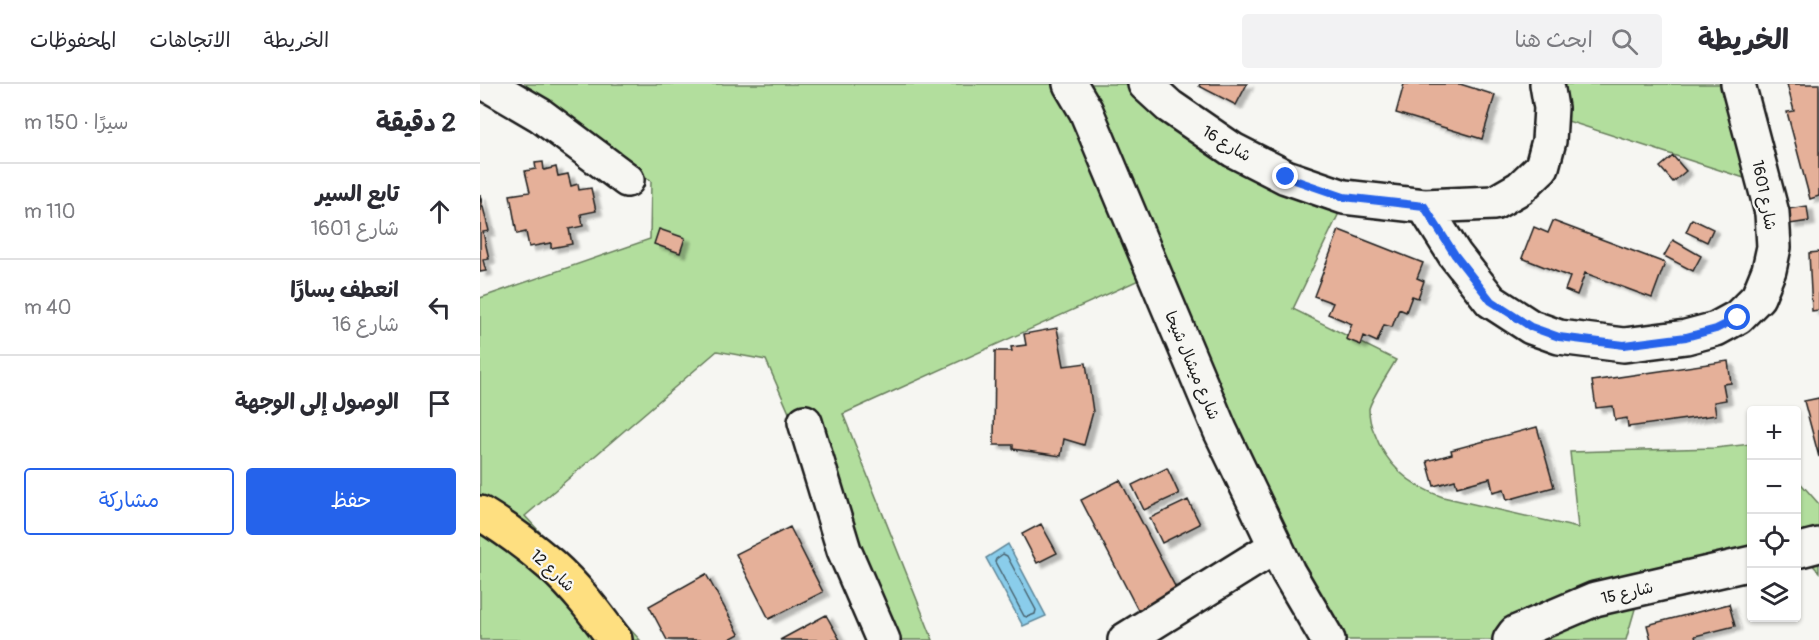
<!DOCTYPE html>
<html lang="ar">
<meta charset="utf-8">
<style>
:root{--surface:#fff;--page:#f2f2f3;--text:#2b2b33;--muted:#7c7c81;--line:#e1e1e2;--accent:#2563eb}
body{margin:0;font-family:Pangolin,"Playpen Sans Arabic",sans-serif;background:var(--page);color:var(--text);direction:rtl}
.controls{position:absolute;right:18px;bottom:18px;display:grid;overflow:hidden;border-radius:6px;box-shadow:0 2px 4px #0004}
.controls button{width:54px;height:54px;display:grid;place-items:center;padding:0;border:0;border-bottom:2px solid var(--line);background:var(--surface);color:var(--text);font:30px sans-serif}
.stop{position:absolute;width:18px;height:18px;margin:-14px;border:4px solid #2563eb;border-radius:50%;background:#fff}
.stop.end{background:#2563eb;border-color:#fff;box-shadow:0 2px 6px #0008}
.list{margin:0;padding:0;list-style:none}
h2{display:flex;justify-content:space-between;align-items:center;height:78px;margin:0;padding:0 24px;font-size:26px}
h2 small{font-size:20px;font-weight:400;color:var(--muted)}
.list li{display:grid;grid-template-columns:39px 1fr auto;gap:18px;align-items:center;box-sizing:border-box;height:96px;padding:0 24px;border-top:2px solid var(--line)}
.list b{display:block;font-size:22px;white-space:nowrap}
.list p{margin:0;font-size:20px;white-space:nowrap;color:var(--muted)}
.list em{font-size:20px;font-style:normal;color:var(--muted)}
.actions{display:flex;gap:12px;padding:18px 24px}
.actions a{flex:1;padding:14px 0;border:2px solid var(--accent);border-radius:6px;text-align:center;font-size:21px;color:var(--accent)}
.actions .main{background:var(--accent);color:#fff}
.icon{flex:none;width:33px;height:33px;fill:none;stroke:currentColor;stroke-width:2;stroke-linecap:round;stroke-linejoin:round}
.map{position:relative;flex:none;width:1339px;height:556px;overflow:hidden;direction:ltr}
header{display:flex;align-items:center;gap:36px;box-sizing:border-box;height:84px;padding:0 30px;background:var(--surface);border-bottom:2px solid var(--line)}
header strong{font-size:28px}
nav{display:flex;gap:33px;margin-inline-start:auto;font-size:21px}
.search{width:420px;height:54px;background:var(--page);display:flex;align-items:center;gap:15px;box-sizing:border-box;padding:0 21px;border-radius:6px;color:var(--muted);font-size:22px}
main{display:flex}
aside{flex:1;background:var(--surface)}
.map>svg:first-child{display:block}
.green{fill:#b2de9d;stroke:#677d5c;stroke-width:1.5}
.water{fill:#8acdeb;stroke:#5e8698;stroke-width:1.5}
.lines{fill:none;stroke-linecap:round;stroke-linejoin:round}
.shore{stroke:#48636f;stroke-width:1.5}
.building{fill:#e5b099;stroke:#1c1c1c;stroke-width:1.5;filter:url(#shadow)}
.minor-casing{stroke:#1c1c1c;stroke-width:38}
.major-casing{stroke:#1c1c1c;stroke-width:38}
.minor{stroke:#f6f6f2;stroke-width:33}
.major{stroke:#fedf80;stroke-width:33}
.route{stroke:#2563eb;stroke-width:8}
.labels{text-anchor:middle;stroke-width:4.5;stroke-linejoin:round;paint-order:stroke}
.street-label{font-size:16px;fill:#1c1c1c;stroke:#f6f6f2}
</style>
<header>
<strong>الخريطة</strong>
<div class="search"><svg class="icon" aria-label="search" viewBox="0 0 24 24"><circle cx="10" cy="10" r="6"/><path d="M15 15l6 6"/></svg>ابحث هنا</div>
<nav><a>الخريطة</a><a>الاتجاهات</a><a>المحفوظات</a></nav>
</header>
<main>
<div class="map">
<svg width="1339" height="556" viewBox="0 0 1339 556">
<defs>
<filter id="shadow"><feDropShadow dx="6" dy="4" stdDeviation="1.5" flood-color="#0004"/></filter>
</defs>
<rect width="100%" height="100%" fill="#f6f6f2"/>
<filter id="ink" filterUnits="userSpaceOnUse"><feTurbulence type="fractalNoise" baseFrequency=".0167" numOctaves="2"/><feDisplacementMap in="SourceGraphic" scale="12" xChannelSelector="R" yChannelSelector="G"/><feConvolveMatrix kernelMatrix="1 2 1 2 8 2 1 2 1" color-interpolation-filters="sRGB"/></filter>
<g filter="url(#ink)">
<path class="green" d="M11 0H657L703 33 872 102 813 225 916 276C910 286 890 317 889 325 889 333 891 342 894 348 906 381 930 402 963 413L1098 444 1090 368 1235 364 1271 360V476L1159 511 1146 556H859L826 506 683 185 363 330 453 556H408L286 276 237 267 45 432 160 556H0V214L170 155 171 97 5 6Z
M1062 0H1256L1286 101 1066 30Z
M1316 394 1339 420V488L1317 464Z"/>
<path class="water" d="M528 460 566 532 543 542 506 474Z"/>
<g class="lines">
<path class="shore" d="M523 470 527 472 556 526 555 530 547 533 544 532 515 478 516 475Z"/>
</g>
<path class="building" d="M720 0H767L756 21 719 2Z
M924 0H980L1015 11 1002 55 916 29Z
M1307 0H1339V112L1330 115 1307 28 1314 27Z
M1193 72 1206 87 1193 98 1180 83Z
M63 78 64 86 76 83 78 92 88 90 91 102 98 100 99 106 111 104 116 127 101 130 103 142 89 145 92 160 71 164V159L49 163 46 148 37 150 30 111 50 108 45 87 56 85 55 79Z
M0 111 9 147 3 148 9 175 3 176 6 187 0 188Z
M1327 122 1329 137 1310 140 1308 125Z
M1212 135 1233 145 1227 158 1206 148Z
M1073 137 1185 179 1172 214 1105 189 1097 211 1085 206 1090 193 1042 174 1054 143 1068 149Z
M179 145 205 154 200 169 174 160Z
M859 146 943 179 937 194 944 197 938 214 932 212 926 228 919 225 912 243 904 241 897 258 884 252 881 261 866 255 872 240 848 230 853 219 834 212Z
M1193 156 1221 172 1213 187 1184 172Z
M1339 168V226L1332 227 1329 169Z
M577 244 584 282 606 279 613 328 604 361 584 355 581 372 533 365V361H514L515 267H532L531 263 546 261 544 250Z
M1248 277 1251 299 1243 300 1246 316 1234 318 1236 331 1148 343 1147 334 1135 336 1133 322 1116 324 1112 297Z
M1339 314V373L1324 317Z
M1057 343 1074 403 1027 416 1024 405 1013 408 1010 394 977 403 975 396 954 402 947 377 972 370 971 366Z
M687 384 699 410 664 426 652 401Z
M640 396 700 512 661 532 601 416Z
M708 416 720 440 682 459 670 434Z
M561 440 577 469 557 479 542 450Z
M310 443 343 508 289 535 256 470Z
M226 490 259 550 248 556H187L169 522Z
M1249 520 1255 542 1215 552 1216 556H1171L1167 541Z
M346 531 360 556H300Z"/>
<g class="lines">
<g class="minor-casing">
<path id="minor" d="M7 0 60 31 147 96
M590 0 606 27 740 346 808 488 848 556
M665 0 689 22 753 66 806 93 864 113 944 122 1014 119 1040 104 1062 83 1069 57 1071 24 1067 0
M944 122 975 171 1011 217 1051 243 1079 253 1144 261 1206 253 1236 245 1258 233 1278 213 1289 186 1294 163 1292 129 1258 0
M325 338 364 466 403 556
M1316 467 1339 461
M645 556 796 462
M1030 556 1035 549 1115 515 1272 479"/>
</g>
<g class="major-casing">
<path id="major" d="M0 429C25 444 49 462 71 481 96 503 116 530 135 556"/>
</g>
<use href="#minor" class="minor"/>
<use href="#major" class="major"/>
</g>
</g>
<g class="lines" filter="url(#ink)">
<path class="route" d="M806 93 864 113 944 122 975 171 1011 217 1051 243 1079 253 1144 261 1206 253 1236 245 1258 234"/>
</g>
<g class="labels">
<g class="street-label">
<text transform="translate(747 59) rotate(31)" y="6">شارع 16</text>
<text transform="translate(1285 111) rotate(79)" y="6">شارع 1601</text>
<text transform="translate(713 281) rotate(67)" y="6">شارع ميشال شيحا</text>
<text transform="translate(73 486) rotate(43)" y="6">شارع 12</text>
<text transform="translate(1147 508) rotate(-13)" y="6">شارع 15</text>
</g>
</g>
</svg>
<div class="controls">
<button>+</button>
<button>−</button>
<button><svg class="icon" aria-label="locate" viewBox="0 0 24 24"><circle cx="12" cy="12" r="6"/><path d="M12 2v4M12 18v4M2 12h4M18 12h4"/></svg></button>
<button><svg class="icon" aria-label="layers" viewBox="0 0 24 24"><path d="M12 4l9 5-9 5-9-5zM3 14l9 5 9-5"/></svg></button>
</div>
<div class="stop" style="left:1258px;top:234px"></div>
<div class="stop end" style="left:806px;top:93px"></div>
</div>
<aside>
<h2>2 دقيقة<small>سيرًا · 150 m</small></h2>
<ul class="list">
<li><svg class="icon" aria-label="ahead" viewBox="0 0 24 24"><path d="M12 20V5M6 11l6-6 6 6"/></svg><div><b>تابع السير</b><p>شارع 1601</p></div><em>110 m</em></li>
<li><svg class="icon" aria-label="left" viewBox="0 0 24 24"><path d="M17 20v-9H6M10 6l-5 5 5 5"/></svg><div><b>انعطف يسارًا</b><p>شارع 16</p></div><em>40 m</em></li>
<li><svg class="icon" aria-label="arrive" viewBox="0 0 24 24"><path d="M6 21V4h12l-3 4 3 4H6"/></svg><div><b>الوصول إلى الوجهة</b></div></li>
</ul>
<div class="actions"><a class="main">حفظ</a><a>مشاركة</a></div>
</aside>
</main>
